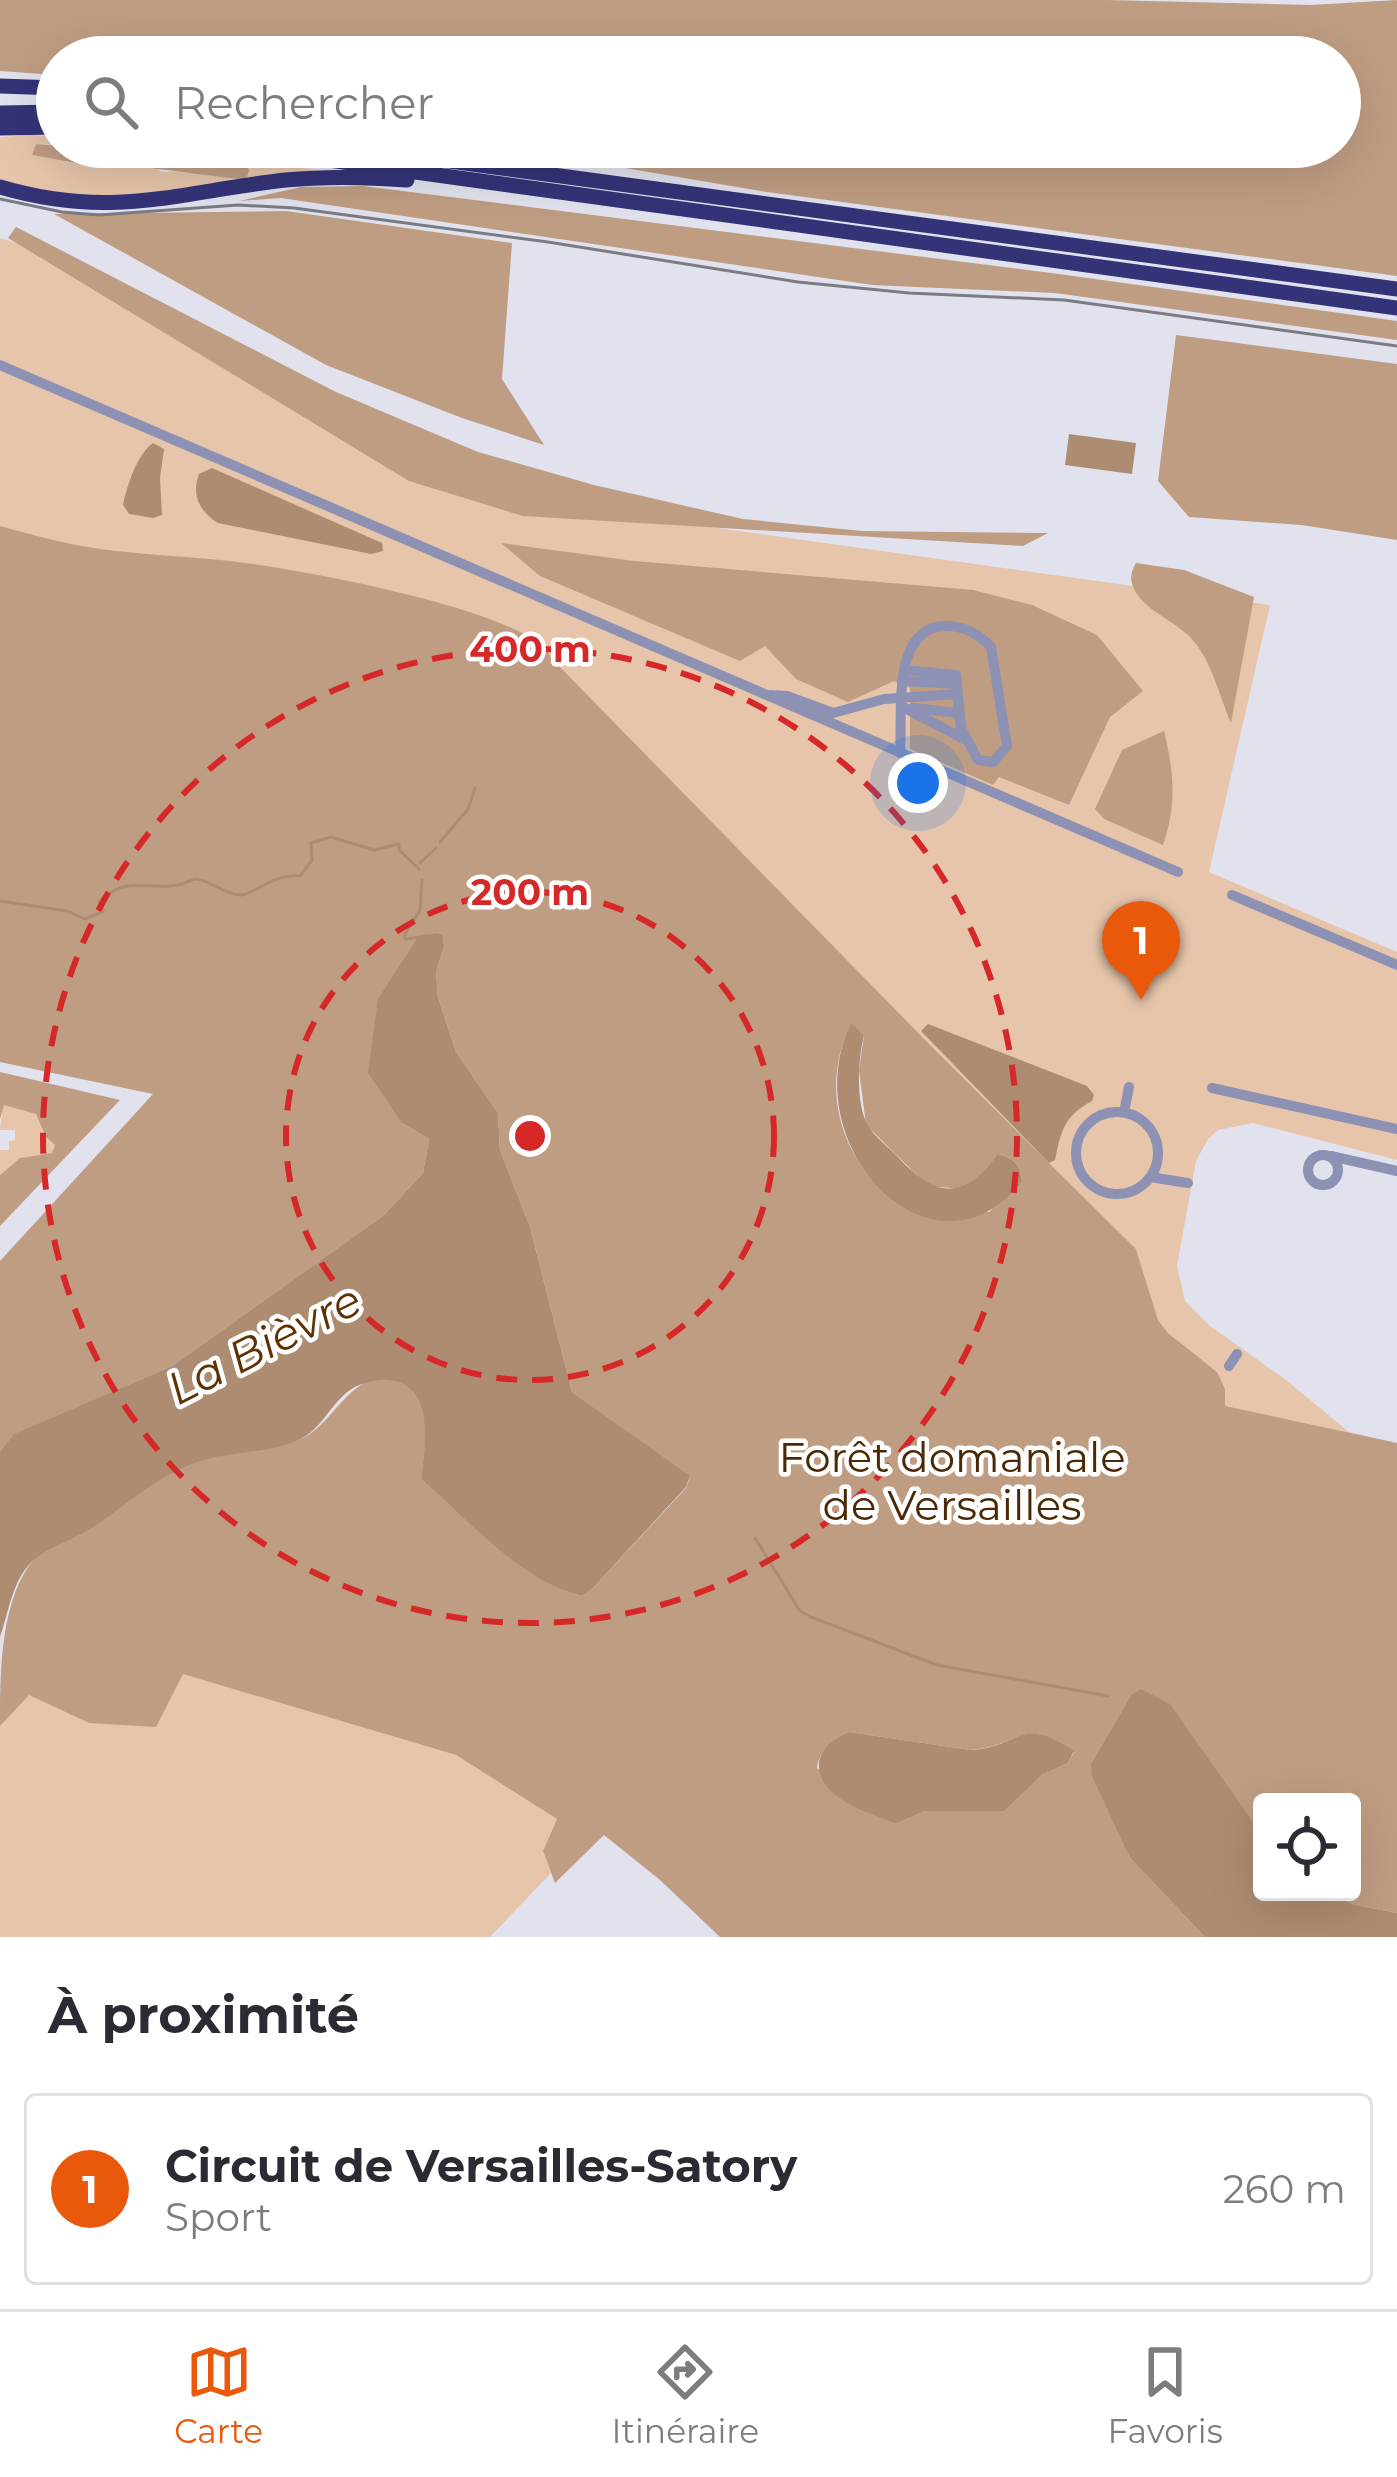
<!DOCTYPE html>
<html lang="fr">
<meta charset="utf-8">
<style>
:root{--surface:#fff;--page:#f7f7f7;--text:#2b2b33;--muted:#7c7c81;--line:#e1e1e2;--accent:#ea580c}
body{margin:0;font-family:Montserrat,sans-serif;background:var(--page);color:var(--text)}
.controls{position:absolute;right:36px;bottom:36px;display:grid;overflow:hidden;border-radius:12px;box-shadow:0 12px 48px #0002}
.controls button{width:108px;height:108px;display:grid;place-items:center;padding:0;border:0;border-bottom:3px solid var(--line);background:var(--surface);color:var(--text);font:60px sans-serif}
.you{position:absolute;left:918px;top:783px;width:42px;height:42px;margin:-30px;border:9px solid #fff;border-radius:50%;background:#1a73e8;box-shadow:0 0 0 18px #1a73e833}
.badge{display:grid;place-items:center;width:78px;height:78px;border-radius:50%;background:var(--accent);color:#fff;font-size:39px;font-weight:700}
.pin{position:absolute;translate:-50% -99px;filter:drop-shadow(0 3px 6px #0008)}
.pin::after{content:'';position:absolute;top:63px;width:42px;height:36px;background:inherit;clip-path:polygon(0 0,100% 0,50% 100%)}
.list{margin:0;padding:0;list-style:none}
h2{display:flex;justify-content:space-between;align-items:center;height:156px;margin:0;padding:0 48px;font-size:51px}
h2 small{font-size:39px;font-weight:400;color:var(--muted)}
.list li{display:grid;grid-template-columns:78px 1fr auto;gap:36px;align-items:center;box-sizing:border-box;height:192px;margin:0 24px 24px;padding:0 24px;border:3px solid var(--line);border-radius:12px}
.list b{display:block;font-size:45px;white-space:nowrap}
.list p{margin:0;font-size:39px;white-space:nowrap;color:var(--muted)}
.list em{font-size:39px;font-style:normal;color:var(--muted)}
.icon{flex:none;width:66px;height:66px;fill:none;stroke:currentColor;stroke-width:2;stroke-linecap:round;stroke-linejoin:round}
.map{position:relative;flex:none;width:1397px;height:1937px;overflow:hidden}
.search{position:absolute;background:var(--surface);box-shadow:0 12px 48px #0002;left:36px;right:36px;top:36px;height:132px;display:flex;align-items:center;gap:30px;box-sizing:border-box;padding:0 42px;border-radius:66px;color:var(--muted);font-size:45px}
.sheet{height:372px;background:var(--surface)}
nav{display:flex;justify-content:space-around;align-items:center;box-sizing:border-box;height:168px;border-top:3px solid var(--line);background:var(--surface);font-size:33px;color:var(--muted)}
nav a{display:grid;justify-items:center;gap:6px}
nav .on{color:var(--accent)}
.map>svg:first-child{display:block}
.green{fill:#e6c5ab}
.forest{fill:#bf9d83;fill-rule:evenodd}
.water{fill:#ad8c72}
.lines{fill:none;stroke-linecap:round;stroke-linejoin:round}
.stream{stroke:#ad8c72;stroke-width:3}
.minor{stroke:#8d91b4;stroke-width:10}
.highway{stroke:#343378;stroke-width:15}
.rail{stroke:#7b7c83;stroke-width:3}
.ring{fill:none;stroke:#d62828;stroke-width:6;stroke-dasharray:21 15}
.labels{text-anchor:middle;stroke-width:9;stroke-linejoin:round;paint-order:stroke}
.park-label{font-size:42px;fill:#4b2907;stroke:#fff}
.water-label{font-size:45px;font-style:italic;fill:#5e3202;stroke:#fff}
.centre{fill:#d62828;stroke:#fff;stroke-width:6}
.ring-label{font-size:36px;text-anchor:middle;font-weight:bold;fill:#d62828;stroke:#fff;stroke-width:9;stroke-linejoin:round;paint-order:stroke}
</style>
<div class="map">
<svg width="1397" height="1937" viewBox="0 0 1397 1937">
<rect width="100%" height="100%" fill="#e1e2ed"/>
<path class="green" d="M31 135 57 136V145L36 144 33 155 104 168 111 165 157 168 161 172 249 170 245 162 143 147H163L322 171C268 172 218 190 166 196 107 202 57 193 0 182V137Z
M0 238 62 257 465 493 1270 605 1209 872 1397 952V1160L1253 1123 1218 1130 1208 1139 1196 1161 1177 1266 1185 1301 1210 1326 1286 1380 1349 1432 1397 1443 1292 1740 1217 1372 1168 1333 1158 1320 1136 1249 933 1048 0 551Z
M3 1104 37 1114 46 1136 55 1145 52 1153 20 1158 0 1175V1150H9V1141L15 1140V1130H0Z
M182 1673 456 1755 557 1819 543 1851 551 1873 490 1937H0V1726L28 1694 89 1723Z"/>
<path class="forest" d="M0 0H1107L1311 5 1397 0V276L767 192 500 147H1340V57H57V75L0 71Z
M36 144 131 152 143 147 245 162 249 170 247 177 240 179C210 177 124 161 104 168L32 155Z
M363 186 1059 274 1397 321V340L1055 293 872 285 281 198 239 201 301 187Z
M286 211 512 243 502 379 544 445 462 418 326 365 54 214Z
M16 227 336 392 478 452 594 485 743 519 862 531 1048 533 1023 546 523 516 409 481 8 238Z
M1176 335 1397 364V540L1302 525 1189 517 1158 481Z
M0 526C23 532 47 539 71 544 131 556 192 555 253 564 306 571 534 612 551 658L933 1048 1136 1249 1158 1320 1168 1333 1217 1372 1225 1389V1406L1397 1443V1913L1356 1905 1322 1892H1352V1802H1262V1835L1131 1695 1091 1763 1130 1858 1205 1937H720L660 1880 604 1835 555 1883 543 1851 557 1819 456 1755 183 1674 156 1727 89 1723 29 1695 0 1726C0 1676 0 1609 28 1567 41 1550 70 1540 89 1529 110 1517 126 1498 147 1485 161 1476 181 1468 197 1462 231 1450 270 1453 303 1438 336 1423 357 1356 407 1385 435 1401 424 1454 421 1479 466 1517 525 1582 582 1596L593 1588 686 1488 690 1477 572 1392 530 1227 500 1150 498 1113 456 1052 438 997 436 972 444 947 443 935 402 1123 429 1139 423 1173 384 1215 172 1366 15 1434 0 1452V1261L153 1094 0 1062ZM851 1024 864 1035 859 1070 866 1125 928 1186 962 1189 977 1181 999 1154C1015 1158 1019 1164 1022 1181L989 1212 888 1195C838 1152 821 1084 851 1024ZM849 1732 971 1750C1019 1747 1022 1714 1074 1752L1068 1763 1042 1775 1005 1811H925L896 1824 817 1768C819 1751 833 1738 849 1732Z
M501 543 634 561 973 590 1032 605 1097 635 1143 691 1110 717 1069 805 999 777 993 785 910 749V688L894 681 848 702 796 679 765 646 740 661 540 576Z
M1136 563 1184 570 1254 597 1231 723C1219 695 1212 661 1191 638 1174 620 1145 611 1134 589 1129 578 1131 572 1136 563Z
M1164 731C1174 772 1177 804 1163 845L1104 819 1095 809 1122 750Z
M0 1072 120 1100 0 1226V1175L20 1158 52 1153 55 1145 46 1137 36 1114 4 1105 0 1119Z"/>
<path class="water" d="M1069 434 1136 443 1132 474 1065 465Z
M153 443 164 449 160 478 162 515 153 518 129 514 123 505C127 486 137 454 153 443Z
M212 468 382 543 383 551 371 554 218 523C200 512 191 495 199 474Z
M435 933 443 935 444 947 436 972 438 997 456 1052 498 1113 500 1150 530 1227 572 1392 690 1476 686 1487 593 1588 582 1596C520 1581 468 1519 421 1479 425 1446 436 1385 389 1380 375 1379 357 1384 346 1393 326 1411 320 1432 294 1442 263 1454 227 1451 195 1463 152 1479 132 1501 95 1526 76 1539 49 1546 32 1562 13 1578 8 1615 0 1637V1452L14 1434 172 1366 384 1215 423 1173 429 1139 402 1123 368 1073 378 999 417 939Z
M851 1023 864 1035C858 1059 855 1106 869 1127 875 1137 887 1146 895 1154 934 1197 963 1203 998 1154 1015 1158 1019 1164 1022 1181 935 1293 792 1147 851 1023Z
M928 1024 1087 1086 1094 1095 1092 1101C1064 1116 1061 1131 1055 1160L1049 1163 921 1031Z
M1141 1689 1170 1704 1262 1835V1892H1322L1356 1905 1397 1913V1937H1205L1130 1858 1092 1776 1091 1763 1131 1695Z
M849 1732 971 1750C1020 1747 1020 1714 1074 1751L1068 1763 1042 1775 1005 1811H925L896 1824C879 1816 856 1810 841 1799 808 1777 813 1746 849 1732Z"/>
<g class="lines">
<path class="stream" d="M440 842 468 809 475 788
M420 863 436 848
M422 880 420 910 404 936 405 939 428 936
M0 901 67 911 85 919 104 911 99 902C127 874 146 891 178 885 179 885 195 879 196 879 210 880 224 894 240 895 253 896 272 873 300 876L312 860 311 843 331 837 374 850 399 844V850L419 869
M755 1538 800 1611 811 1617 937 1665 1108 1696"/>
<path class="minor" d="M0 365 1178 872
M904 681 957 684
M770 695 787 696 833 713 884 699 957 694
M903 707 964 739
M913 708 958 713
M900 753C903 714 890 623 949 626 966 627 980 635 991 647L1007 746 993 762 978 760 961 728 956 675 904 670
M1232 895 1397 965
M1212 1088 1397 1129
M1076 1153a41 41 0 1 1 82 0a41 41 0 1 1-82 0Z
M1124 1112 1129 1087
M1308 1170a15 15 0 1 1 30 0a15 15 0 1 1-30 0Z
M1331 1156 1397 1171
M1150 1177 1188 1183
M1229 1366 1237 1354"/>
<path class="highway" d="M0 86 57 88
M0 113 57 112
M0 128 57 127
M235 147 1397 308
M346 147 1397 289
M445 147 521 161
M0 187C112 220 178 192 286 180 326 176 367 177 407 180"/>
<path class="rail" d="M0 199 62 212 99 215 238 205 294 208 548 242 798 282 909 293 1064 300 1397 346"/>
</g>
<g class="ring">
<circle cx="530" cy="1136" r="244"/>
<circle cx="530" cy="1136" r="487"/>
</g>
<g class="labels">
<g class="park-label">
<text x="952" y="1472">Forêt domaniale<tspan x="952" dy="48">de Versailles</tspan></text>
</g>
<g class="water-label">
<text transform="translate(264 1344) rotate(-27)" y="16">La Bièvre</text>
</g>
</g>
<circle cx="530" cy="1136" r="18" class="centre"/>
<g class="ring-label">
<text x="530" y="662">400 m</text>
<text x="530" y="905">200 m</text>
</g>
</svg>
<div class="controls">
<button><svg class="icon" aria-label="locate" viewBox="0 0 24 24"><circle cx="12" cy="12" r="6"/><path d="M12 2v4M12 18v4M2 12h4M18 12h4"/></svg></button>
</div>
<div class="you"></div>
<div class="pin badge" style="left:1141px;top:1000px">1</div>
<div class="search"><svg class="icon" aria-label="search" viewBox="0 0 24 24"><circle cx="10" cy="10" r="6"/><path d="M15 15l6 6"/></svg>Rechercher</div>
</div>
<section class="sheet">
<h2>À proximité<small></small></h2>
<ul class="list">
<li><span class="badge">1</span><div><b>Circuit de Versailles-Satory</b><p>Sport</p></div><em>260 m</em></li>
</ul>
</section>
<nav>
<a class="on"><svg class="icon" aria-label="map" viewBox="0 0 24 24"><path d="M3 6l6-2 6 2 6-2v14l-6 2-6-2-6 2zM9 4v14M15 6v14"/></svg>Carte</a>
<a><svg class="icon" aria-label="directions" viewBox="0 0 24 24"><path d="M12 3l9 9-9 9-9-9zM9 14v-3h6M13 9l2 2-2 2"/></svg>Itinéraire</a>
<a><svg class="icon" aria-label="saved" viewBox="0 0 24 24"><path d="M7 4h10v16l-5-4-5 4z"/></svg>Favoris</a>
</nav>
